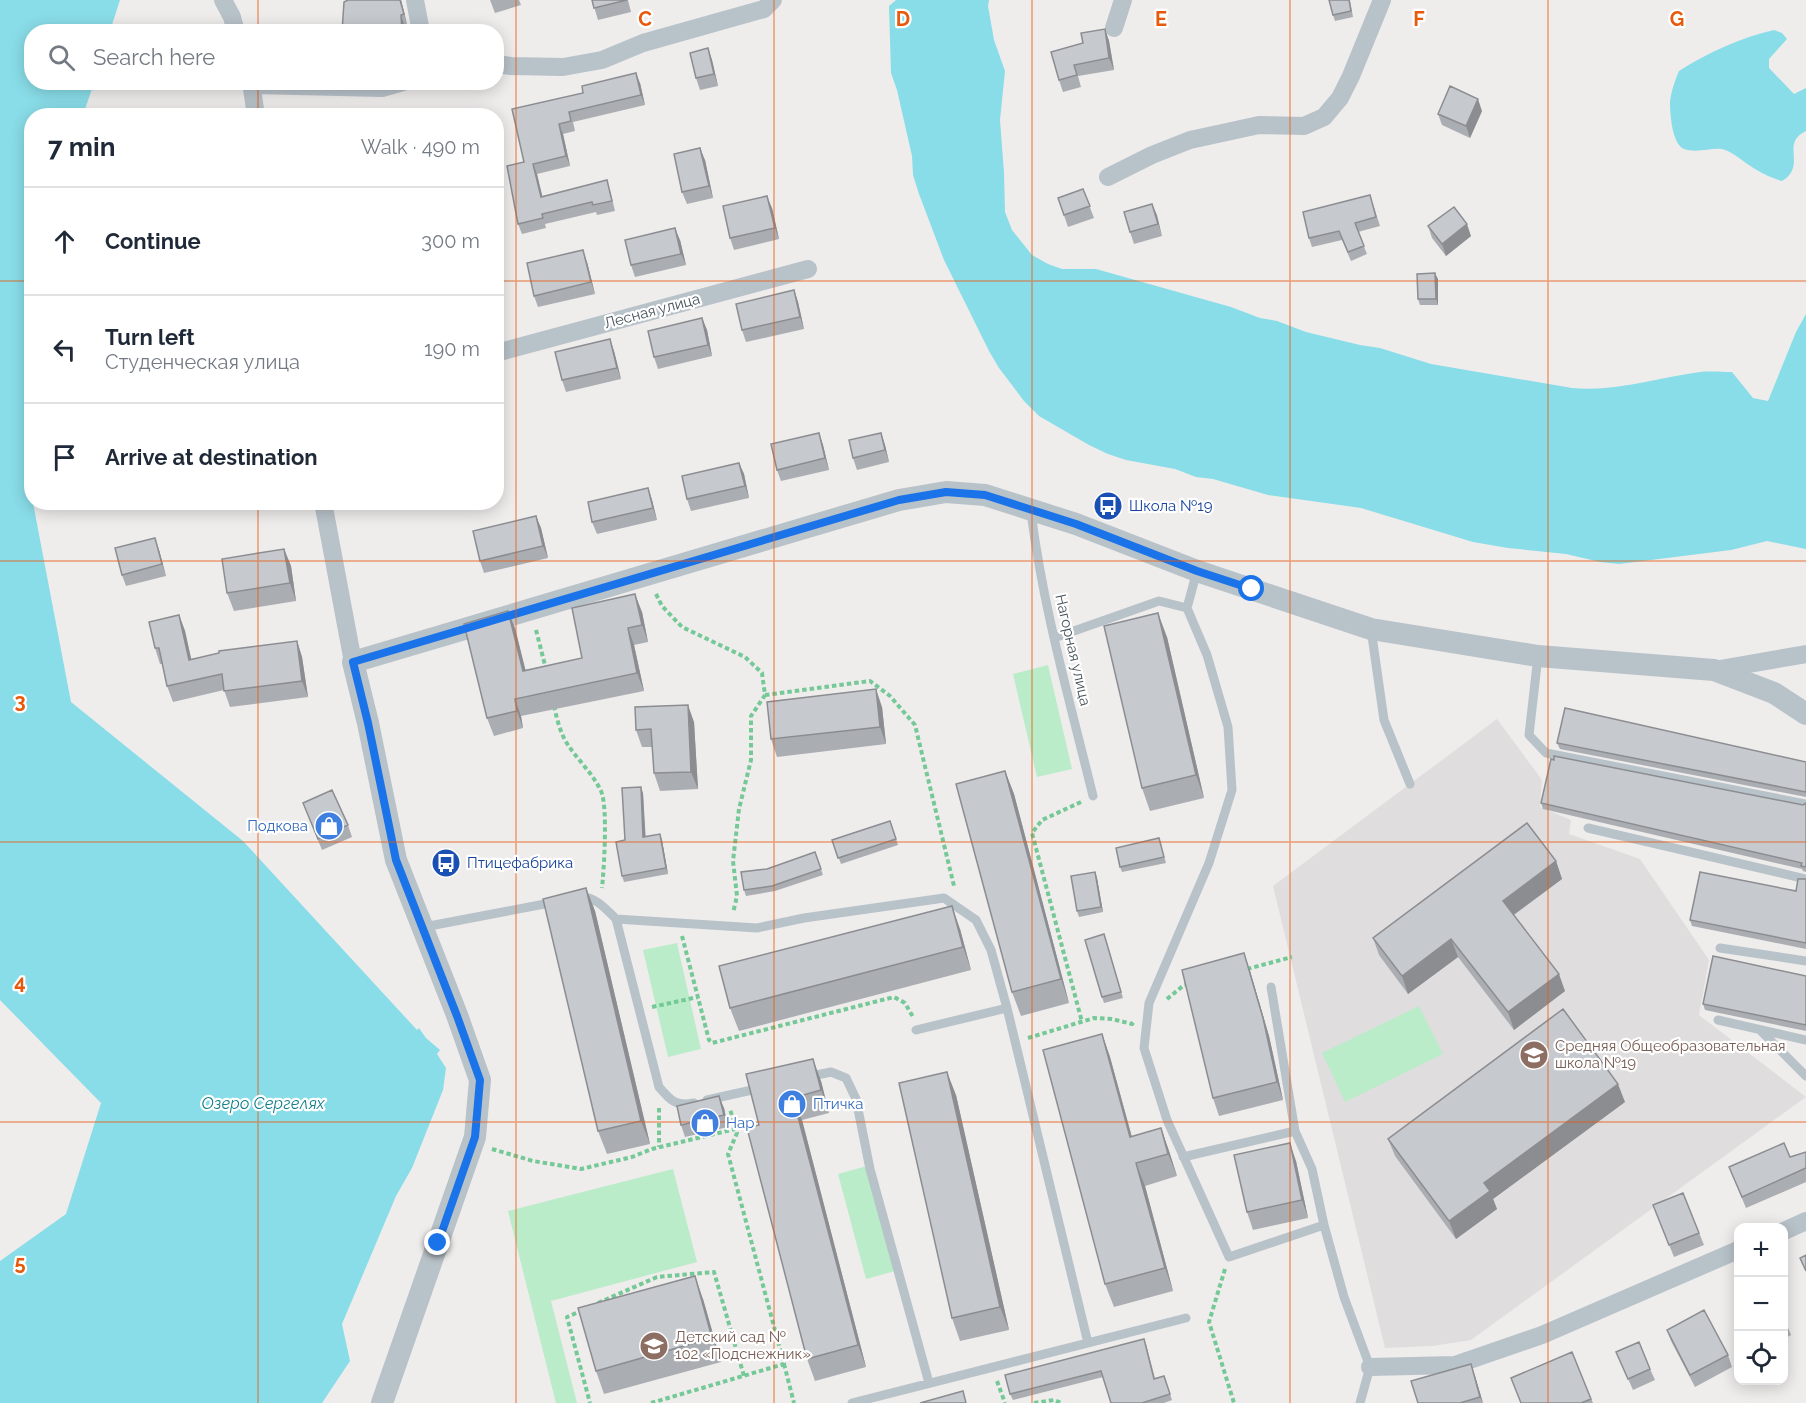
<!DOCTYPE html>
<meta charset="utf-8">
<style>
:root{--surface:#fff;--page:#f2f2f3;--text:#1f2937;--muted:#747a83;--line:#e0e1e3}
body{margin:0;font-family:Raleway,sans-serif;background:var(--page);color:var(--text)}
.controls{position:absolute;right:18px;bottom:18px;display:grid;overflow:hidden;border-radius:12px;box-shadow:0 3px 15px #0003}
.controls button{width:54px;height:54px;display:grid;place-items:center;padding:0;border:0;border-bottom:2px solid var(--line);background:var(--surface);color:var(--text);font:30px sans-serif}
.stop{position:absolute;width:18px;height:18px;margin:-14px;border:4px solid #1a73e8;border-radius:50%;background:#fff}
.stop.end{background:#1a73e8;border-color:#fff;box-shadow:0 2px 6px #0008}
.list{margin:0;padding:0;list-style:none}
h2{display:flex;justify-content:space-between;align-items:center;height:78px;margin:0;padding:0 24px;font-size:26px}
h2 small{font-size:20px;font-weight:400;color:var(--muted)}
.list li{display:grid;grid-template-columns:39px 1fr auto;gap:18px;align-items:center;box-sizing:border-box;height:108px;padding:0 24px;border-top:2px solid var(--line)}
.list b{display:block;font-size:22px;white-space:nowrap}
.list p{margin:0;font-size:20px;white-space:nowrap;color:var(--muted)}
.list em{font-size:20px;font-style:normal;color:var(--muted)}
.icon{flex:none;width:33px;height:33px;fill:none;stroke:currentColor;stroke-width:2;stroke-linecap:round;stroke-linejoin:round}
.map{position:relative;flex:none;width:1806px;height:1403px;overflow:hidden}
.search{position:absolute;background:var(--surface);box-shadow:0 3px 15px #0003;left:24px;top:24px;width:480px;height:66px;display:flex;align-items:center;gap:15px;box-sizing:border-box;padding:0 21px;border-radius:24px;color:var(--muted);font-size:22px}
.panel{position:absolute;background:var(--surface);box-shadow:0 3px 15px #0003;left:24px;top:108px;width:480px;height:402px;border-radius:24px}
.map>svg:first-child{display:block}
.education{fill:#e0ddde}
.green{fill:#baecc9}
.water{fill:#89dde8}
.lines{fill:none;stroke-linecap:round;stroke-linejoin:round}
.path{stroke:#74c997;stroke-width:4;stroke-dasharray:4.5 3;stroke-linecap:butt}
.service{stroke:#b8c2c9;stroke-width:9}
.minor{stroke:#b8c2c9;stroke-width:18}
.tertiary{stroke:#b8c2c9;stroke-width:22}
.wall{fill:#aaaeb2}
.shaded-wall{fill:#8b8d91}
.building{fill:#c6cacf;stroke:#8b8d91;stroke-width:1.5}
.route{stroke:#1a73e8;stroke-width:8}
.grid{fill:none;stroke:#e8590c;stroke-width:1.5;stroke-opacity:0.55}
.labels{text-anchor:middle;stroke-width:4.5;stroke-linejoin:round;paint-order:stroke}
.street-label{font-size:15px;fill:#455159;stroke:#fff}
.transit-label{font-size:15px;fill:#164399;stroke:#fff;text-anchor:start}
.shop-label{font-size:15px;fill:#366cbe;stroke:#fff;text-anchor:start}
.education-label{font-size:15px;fill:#785e54;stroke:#fff;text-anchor:start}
.water-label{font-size:16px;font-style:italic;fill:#117d8b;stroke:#fff}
.grid-label{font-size:20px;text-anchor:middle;font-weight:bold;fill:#e8590c;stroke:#fff;stroke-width:4.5;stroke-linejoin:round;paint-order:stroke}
</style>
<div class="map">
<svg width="1806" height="1403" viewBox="0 0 1806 1403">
<rect width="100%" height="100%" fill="#efecec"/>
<path class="education" d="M1497 719 1542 780 1540 807 1571 820 1569 834 1640 859 1709 960 1699 1015 1806 1097 1471 1340 1432 1346 1385 1348 1273 886Z"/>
<path class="green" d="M1048 665 1072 769 1037 777 1013 674Z
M677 943 701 1049 668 1057 643 950Z
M1419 1006 1443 1054 1345 1102 1322 1053Z
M867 1166 895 1271 866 1279 838 1174Z
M673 1169 697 1262 551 1301 577 1403H556L508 1211Z"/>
<path class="water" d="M0 0H120L110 31 32 32V82L94 83 83 115 32 116V278L28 477 32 502 33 503 71 702 243 841 417 1030 419 1028 426 1038 440 1050 437 1054 446 1068 443 1090 412 1168 396 1196 342 1324 350 1361 322 1403H0V1261L66 1214 101 1103 0 1000Z
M896 0H989L988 6 994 40 1005 71 1000 120 1004 173 1005 212 1012 230 1032 255 1048 264 1062 269H1096L1231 307 1260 318 1277 321 1306 332 1360 345 1380 348 1431 364 1572 388C1617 392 1656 378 1700 372 1710 371 1722 372 1732 372L1753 398 1768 401 1796 332 1806 314V549L1767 541 1731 550 1619 564 1600 562 1566 554 1508 548 1473 542 1361 508 1268 495 1213 479 1196 477 1175 469 1126 460 1108 454 1089 445 1039 416 1024 401 999 368 989 351 944 260 919 194 913 175 912 156 897 90 891 73 889 6Z
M1774 30 1782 33 1787 39 1769 59V68L1794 94 1806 88V131C1783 142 1801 159 1790 174 1788 177 1785 179 1782 181 1771 178 1759 172 1749 165 1741 160 1734 153 1725 150 1715 146 1698 154 1684 149 1672 144 1670 114 1670 102 1671 92 1675 80 1679 71 1709 52 1740 38 1774 30Z"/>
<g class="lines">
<path class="path" d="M656 594 662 606 682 627 745 657 762 673 765 695 751 716V760L739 809 733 861 737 896 733 913
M536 630 546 669
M765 695 870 681 890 696 915 725 954 886
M554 706C557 719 560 733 568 745 578 760 593 774 601 791 608 806 604 869 602 888
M1081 802 1042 820 1032 833 1082 1022
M682 936 709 1040 712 1043 894 997 905 1003 913 1017
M1247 969 1292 957
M1167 999 1184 985 1190 984
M652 1007 698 997
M1028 1038 1094 1018 1112 1019 1132 1024 1134 1022
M659 1108V1147
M492 1149 533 1161 581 1169 632 1157 652 1149 735 1129
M1225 1269 1209 1322 1234 1403
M598 1303 657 1277 714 1272 744 1376
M583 1310 567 1317 590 1403
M784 1364 794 1403
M997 1381 1005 1403
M651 1403 784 1364 728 1154 737 1133 730 1109
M1034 1403 1054 1400 1061 1403"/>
<path class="service" d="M1031 512C1043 608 1070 702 1093 796
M1197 571 1187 608 1207 655 1228 727 1232 790 1209 863 1149 1003 1144 1048 1167 1120 1229 1257 1324 1225 1344 1297 1370 1367 1360 1403
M1371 629 1384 720 1410 784
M1054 638 1159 601 1187 608
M1538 656 1529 735 1546 753 1806 804
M1588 828 1806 879
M580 897C595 896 606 909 616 919L659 1087C670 1100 676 1107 694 1103
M616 919 757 928 804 918 944 898 976 920 991 950 1007 1008
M424 927 555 902
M1720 948 1806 961
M1271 987 1295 1131
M1718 1020 1806 1040
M916 1030 1007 1008 1088 1343
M1761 1031 1806 1076
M807 1077 831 1072 846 1078 856 1099 870 1169 929 1383
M707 1100 761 1088
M1183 1157 1295 1131 1312 1169 1324 1225
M852 1403 1186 1318"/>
<path class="minor" d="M223 0 232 17 236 32
M415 0 421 32
M1114 28 1123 0
M496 64 511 66 563 67 602 60 643 43 764 9 773 0
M251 82 256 116
M252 85 382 88 403 82
M1108 177 1152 155 1190 140 1259 125 1304 126 1324 117 1340 98 1351 76 1382 0
M496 353 808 269
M323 502 353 662
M1714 670 1806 654
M1784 1231 1806 1221
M1370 1367 1455 1365 1542 1335 1738 1250"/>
<path class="tertiary" d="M382 1403 475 1137 480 1080 457 1015 396 860 368 723 353 662 899 500 946 492 985 495 1076 524 1197 571 1371 629 1538 656 1714 670 1774 693 1806 714"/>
</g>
<path class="wall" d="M401 0 407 24 404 25 405 32H342Z
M490 0H519L521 5 495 13Z
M592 0H628L631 12 598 20Z
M1350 0 1353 17 1335 21 1333 15Z
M1105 29 1109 41 1114 70 1078 76 1081 87 1063 92 1059 80 1083 43Z
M708 48 712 60 718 86 700 90 696 78Z
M640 83 645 105 573 122 575 131 563 134 570 166 537 174 542 197 610 190 615 211 597 215 596 212 545 224 546 228 522 234 518 224 524 162 512 109Z
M1482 111 1470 138 1442 125 1438 114Z
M705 160 713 198 687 204 682 192Z
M1083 189 1094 218 1068 227 1058 198Z
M1152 204 1162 236 1134 244 1130 232Z
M1373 204 1380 226 1358 232 1367 254 1351 261 1342 240 1312 247 1309 238Z
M772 208 779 239 734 250 730 238Z
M1428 226 1471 236 1446 256 1432 238Z
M680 240 686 265 635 277 631 265Z
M587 262 595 294 538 307 534 296Z
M1438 279V305H1420L1418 299Z
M794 290 798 302 804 329 746 342 742 330Z
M702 318 707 330 712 356 658 369 654 357Z
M614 351 621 379 566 392 562 380Z
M819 433 823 445 829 470 781 481 777 470Z
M881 433 885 445 889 462 857 470 853 458Z
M739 463 744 474 749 498 691 511 687 499Z
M648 488 652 500 657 520 597 534 592 522Z
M244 502H289L247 510Z
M536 516 541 528 548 558 484 573 480 561Z
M284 549 291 566 296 601 234 611 227 593Z
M159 550 166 576 126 586 122 575Z
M642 612 648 642 634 645 644 691 521 716 523 728 494 736 487 718 515 628 525 670 582 658Z
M179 615 185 631 191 659 297 641 302 657 308 697 230 707 224 690 173 702 167 686 162 664H160L155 648Z
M1167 637 1204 798 1150 811 1142 788Z
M882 707 886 744 777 757 771 739Z
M694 722 698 789 660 791 654 773 652 747H642L636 730Z
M1557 743 1806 762V797L1560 749Z
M1005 771 1014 794 1069 1003 1021 1016 1012 992Z
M643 793 645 837 662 840 668 874 624 882 622 876 625 840Z
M303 803 348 825 352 837 322 850Z
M1541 803 1803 805 1806 803V872L1803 871 1802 869 1543 809Z
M890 821 898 845 841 864 832 840Z
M1159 838 1166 863 1122 872 1120 867Z
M815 852 823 875 775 891 746 896 744 890 767 869Z
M1556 861 1562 879 1514 915 1565 991 1514 1030 1458 957 1408 994 1379 955 1373 938Z
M1095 872 1097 878 1103 912 1079 917 1077 911Z
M1806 879V949L1692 926 1690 920 1796 891Z
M586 888 595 911 650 1144 607 1154 598 1131Z
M960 929 971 970 739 1031 730 1008Z
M1106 940 1123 998 1104 1003 1102 997Z
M1250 971 1269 1036 1283 1100 1219 1116 1213 1098Z
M1806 976V1031L1705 1010 1703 1004Z
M1102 1034 1110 1057 1132 1137 1161 1128 1169 1151 1177 1176 1145 1186 1173 1291 1114 1307 1105 1284Z
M746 1074 821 1081 829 1113 802 1120 866 1367 815 1381 807 1359 759 1125Z
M956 1095 1009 1330 960 1341 952 1318Z
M1625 1102 1493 1199 1497 1209 1456 1239 1395 1156 1388 1139Z
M724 1108 728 1127 685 1137 681 1125Z
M1806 1152V1182L1746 1208 1729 1167 1790 1157Z
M1296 1161 1308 1218 1253 1230 1247 1212Z
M1683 1193 1704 1245 1674 1257 1653 1205Z
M703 1299 721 1362 604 1394 596 1371Z
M1784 1318 1791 1335 1784 1339Z
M1667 1330 1728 1355 1732 1367 1695 1387 1671 1341Z
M1146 1344 1155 1378 1164 1376 1172 1400 1164 1403H1111L1103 1377 1013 1400 1010 1394Z
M1572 1352 1593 1403H1521L1511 1378Z
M1616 1352 1650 1369 1655 1380 1633 1390Z
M1475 1376 1483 1403H1418Z"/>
<path class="shaded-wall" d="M400 0H401L407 24 404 14Z
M401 15 404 25 405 32H402Z
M1105 29 1109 41 1114 70 1109 58Z
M708 48 712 60 718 86 714 74Z
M636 73 640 83 645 105 641 95Z
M1478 99 1482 111 1470 138 1466 126Z
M559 124 563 134 570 166 566 156Z
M700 148 705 160 713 198 709 186Z
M533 164 537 174 545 207 541 197Z
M767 196 772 208 779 239 775 228Z
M1152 204 1157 215 1162 236 1158 224Z
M1467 224 1471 236 1446 256 1442 244Z
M675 228 680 240 686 265 681 254Z
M583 250 587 262 595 294 591 282Z
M1435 273 1438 279V305L1436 299Z
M794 290 798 302 804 329 800 317Z
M702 318 707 330 712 356 708 345Z
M610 339 614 351 621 379 617 368Z
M819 433 823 445 829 470 825 458Z
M881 433 885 445 889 462 885 450Z
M739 463 744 474 749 498 745 486Z
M648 488 652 500 657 520 653 508Z
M536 516 541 528 548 558 543 546Z
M155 538 159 550 166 576 162 564Z
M284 549 291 566 296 601 290 583Z
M635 594 642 612 648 642 642 625Z
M508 611 515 628 530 688 523 671Z
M1158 613 1167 637 1204 798 1196 775Z
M179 615 185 631 195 676 189 660Z
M628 628 634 645 644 691 637 673Z
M297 641 302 657 308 697 302 681Z
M876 689 882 707 886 744 880 727Z
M515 699 521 716 523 728 517 711Z
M688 705 694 722 698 789 691 772Z
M1005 771 1014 794 1069 1003 1061 979Z
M641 787 643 793 646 843 643 837Z
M660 834 662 840 668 874 666 868Z
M1556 861 1562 879 1509 918 1503 901Z
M1095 872 1097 878 1103 912 1101 907Z
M586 888 595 911 650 1144 641 1121Z
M952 906 960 929 971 970 963 947Z
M1451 939 1458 957 1408 994 1402 976Z
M1244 953 1250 971 1269 1036 1283 1100 1277 1082Z
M1559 974 1565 991 1514 1030 1508 1012Z
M1102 1034 1110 1057 1138 1160 1130 1137Z
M813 1059 821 1081 829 1113 821 1090Z
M947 1072 956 1095 1009 1330 1000 1307Z
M1618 1084 1625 1102 1493 1199 1497 1209 1456 1239 1449 1221 1484 1183Z
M719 1096 724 1108 728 1127 724 1115Z
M793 1098 802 1120 866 1367 858 1345Z
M1161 1128 1169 1151 1177 1176 1168 1154Z
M1290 1143 1296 1161 1308 1218 1302 1200Z
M1136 1163 1145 1186 1173 1291 1165 1268Z
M695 1276 703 1299 721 1362 712 1338Z
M1471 1364 1475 1376 1483 1403 1480 1397Z"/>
<path class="building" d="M348 0H400L404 14 401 15 402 32H342L344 2Z
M592 0H627L594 8Z
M1329 0H1349L1351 11 1333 15Z
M1105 29 1109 58 1074 65 1077 75 1059 80 1051 52 1083 43 1081 33Z
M708 48 714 74 696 78 690 53Z
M636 73 641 95 569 112 571 121 559 124 566 156 533 164 541 197 607 180 612 201 593 205 592 202 542 214 543 218 518 224 507 166 524 162 512 109 583 93 582 86Z
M1450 86 1478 99 1466 126 1438 114Z
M137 110 140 116H125Z
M700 148 709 186 682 192 674 154Z
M1083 189 1090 206 1064 215 1058 198Z
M1370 195 1376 217 1355 223 1364 246 1348 252 1339 231 1309 238 1303 212Z
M767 196 775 228 730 238 723 206Z
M1152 204 1158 224 1130 232 1124 212Z
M1454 207 1467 224 1442 244 1428 226Z
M675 228 681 254 631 265 625 240Z
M583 250 591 282 534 296 527 263Z
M1435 273 1436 299H1418L1417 274Z
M794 290 800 317 742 330 736 304Z
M702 318 708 345 654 357 648 331Z
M610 339 617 368 562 380 555 352Z
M819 433 825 458 777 470 771 444Z
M881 433 885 450 853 458 849 440Z
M739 463 745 486 687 499 682 476Z
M648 488 653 508 592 522 588 502Z
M536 516 543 546 480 561 473 531Z
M155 538 162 564 122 575 115 548Z
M284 549 290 583 227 593 222 559Z
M635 594 642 625 628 628 637 673 515 699 517 711 487 718 464 624 508 611 523 671 582 658 572 608Z
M1158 613 1196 775 1142 788 1104 626Z
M179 615 189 660 219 653V651L297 641 302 681 224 691 222 674 167 686 159 648H155L149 622Z
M876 689 880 727 771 739 767 702Z
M688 705 691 772 654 773 651 729 636 730 635 707Z
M1565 708 1806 762V792L1557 743Z
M1554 756 1803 805 1806 803V867L1801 866 1802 863 1541 803 1551 759 1554 760Z
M1005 771 1061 979 1012 992 956 784Z
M641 787 643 837 660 834 666 868 622 876 616 842 625 840 622 788Z
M332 790 348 825 318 839 303 803Z
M890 821 896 839 838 858 832 840Z
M1527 823 1556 861 1503 901 1559 974 1508 1012 1451 939 1402 976 1373 938Z
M1159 838 1164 857 1120 867 1116 848Z
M815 852 821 869 772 886 744 890 741 872 767 869Z
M1095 872 1101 907 1077 911 1071 876Z
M1700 872 1796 891 1798 879H1806V943L1690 920Z
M586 888 641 1121 598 1131 543 899Z
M952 906 963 947 730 1008 719 966Z
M1104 934 1121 992 1102 997 1085 940Z
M1244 953 1263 1018 1277 1082 1213 1098 1182 970Z
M1713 956 1806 976V1025L1703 1004Z
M1563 1009 1618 1084 1484 1183 1490 1191 1449 1221 1388 1139Z
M1102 1034 1130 1137 1161 1128 1168 1154 1136 1163 1165 1268 1105 1284 1043 1050Z
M813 1059 821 1090 793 1098 858 1345 807 1359 747 1128 759 1125 746 1074Z
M947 1072 1000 1307 952 1318 899 1083Z
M719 1096 724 1115 681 1125 677 1106Z
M1290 1143 1302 1200 1247 1212 1234 1155Z
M1784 1143 1790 1157 1806 1152V1168L1742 1197 1729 1167Z
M1683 1193 1699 1233 1669 1245 1653 1205Z
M1806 1255V1271L1800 1258Z
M695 1276 712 1338 596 1371 578 1308Z
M1704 1310 1728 1355 1690 1375 1667 1330Z
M1144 1339 1154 1379 1164 1376 1170 1394 1142 1403H1111L1101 1371 1010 1394 1005 1375Z
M1639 1342 1650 1369 1628 1379 1616 1352Z
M1572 1352 1591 1399 1581 1403H1521L1511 1378Z
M1471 1364 1480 1397 1460 1403H1418L1411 1381Z
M963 1391 966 1403H920Z"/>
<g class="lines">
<path class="route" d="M438 1243 475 1137 480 1080 457 1016 396 860 368 723 353 662 899 500 946 492 985 495 1076 524 1197 571 1252 589"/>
</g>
<path class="grid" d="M258 0V32M516 0V1403M774 0V1403M1032 0V1403M1290 0V1403M1548 0V1403M258 82V116M0 281H32M496 281H1806M258 502V1403M0 561H1806M0 842H1806M0 1122H1806"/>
<defs>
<g id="bus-disc" transform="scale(1.5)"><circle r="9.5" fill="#1a4fb4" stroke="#fff"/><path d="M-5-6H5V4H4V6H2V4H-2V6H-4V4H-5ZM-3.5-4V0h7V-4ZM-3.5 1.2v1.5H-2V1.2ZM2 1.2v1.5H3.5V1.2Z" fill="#fff"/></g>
<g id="shop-disc" transform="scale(1.5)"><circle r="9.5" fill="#3f7fe0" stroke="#fff"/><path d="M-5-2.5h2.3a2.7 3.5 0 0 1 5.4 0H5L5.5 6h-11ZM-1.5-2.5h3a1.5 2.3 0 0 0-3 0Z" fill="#fff"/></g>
<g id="school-disc" transform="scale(1.5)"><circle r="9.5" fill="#8d6e63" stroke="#fff"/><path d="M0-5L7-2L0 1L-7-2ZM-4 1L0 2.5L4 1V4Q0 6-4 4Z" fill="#fff"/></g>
</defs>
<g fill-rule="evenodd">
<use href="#bus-disc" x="1108" y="506"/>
<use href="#shop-disc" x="329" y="826"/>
<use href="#bus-disc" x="446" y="863"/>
<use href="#school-disc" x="1534" y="1055"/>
<use href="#shop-disc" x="792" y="1104"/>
<use href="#shop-disc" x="705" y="1123"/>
<use href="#school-disc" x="654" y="1346"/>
</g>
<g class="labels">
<g class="street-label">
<text transform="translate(652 311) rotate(-15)" y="5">Лесная улица</text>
<text transform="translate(1073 650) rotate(77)" y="5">Нагорная улица</text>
</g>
<g class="transit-label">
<text x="1129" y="511">Школа №19</text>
<text x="467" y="868">Птицефабрика</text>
</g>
<g class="shop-label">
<text x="308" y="831" text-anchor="end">Подкова</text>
<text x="813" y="1109">Птичка</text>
<text x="726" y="1128">Нар</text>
</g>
<g class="education-label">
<text x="1555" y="1051">Средняя Общеобразовательная<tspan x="1555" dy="17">школа №19</tspan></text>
<text x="675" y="1342">Детский сад №<tspan x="675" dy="17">102 «Подснежник»</tspan></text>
</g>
<g class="water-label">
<text x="263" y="1109">Озеро Сергелях</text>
</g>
</g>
<g class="grid-label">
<text x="645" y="26">C</text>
<text x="903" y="26">D</text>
<text x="1161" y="26">E</text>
<text x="1419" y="26">F</text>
<text x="1677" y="26">G</text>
<text x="20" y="708">3</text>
<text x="20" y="989">4</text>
<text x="20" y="1270">5</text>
</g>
</svg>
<div class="controls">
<button>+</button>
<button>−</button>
<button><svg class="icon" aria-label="locate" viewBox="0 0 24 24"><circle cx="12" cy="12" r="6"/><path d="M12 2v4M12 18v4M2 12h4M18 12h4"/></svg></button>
</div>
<div class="stop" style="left:1252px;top:589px"></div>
<div class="stop end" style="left:438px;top:1243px"></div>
<div class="search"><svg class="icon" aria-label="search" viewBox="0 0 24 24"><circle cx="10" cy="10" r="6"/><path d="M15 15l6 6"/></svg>Search here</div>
<section class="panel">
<h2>7 min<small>Walk · 490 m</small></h2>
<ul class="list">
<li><svg class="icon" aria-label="ahead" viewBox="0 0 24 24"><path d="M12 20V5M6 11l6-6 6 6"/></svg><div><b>Continue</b></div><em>300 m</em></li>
<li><svg class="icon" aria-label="left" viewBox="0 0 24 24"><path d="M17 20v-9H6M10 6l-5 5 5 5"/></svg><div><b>Turn left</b><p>Студенческая улица</p></div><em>190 m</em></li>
<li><svg class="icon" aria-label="arrive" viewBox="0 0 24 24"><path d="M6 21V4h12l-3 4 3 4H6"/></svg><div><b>Arrive at destination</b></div></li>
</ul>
</section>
</div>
